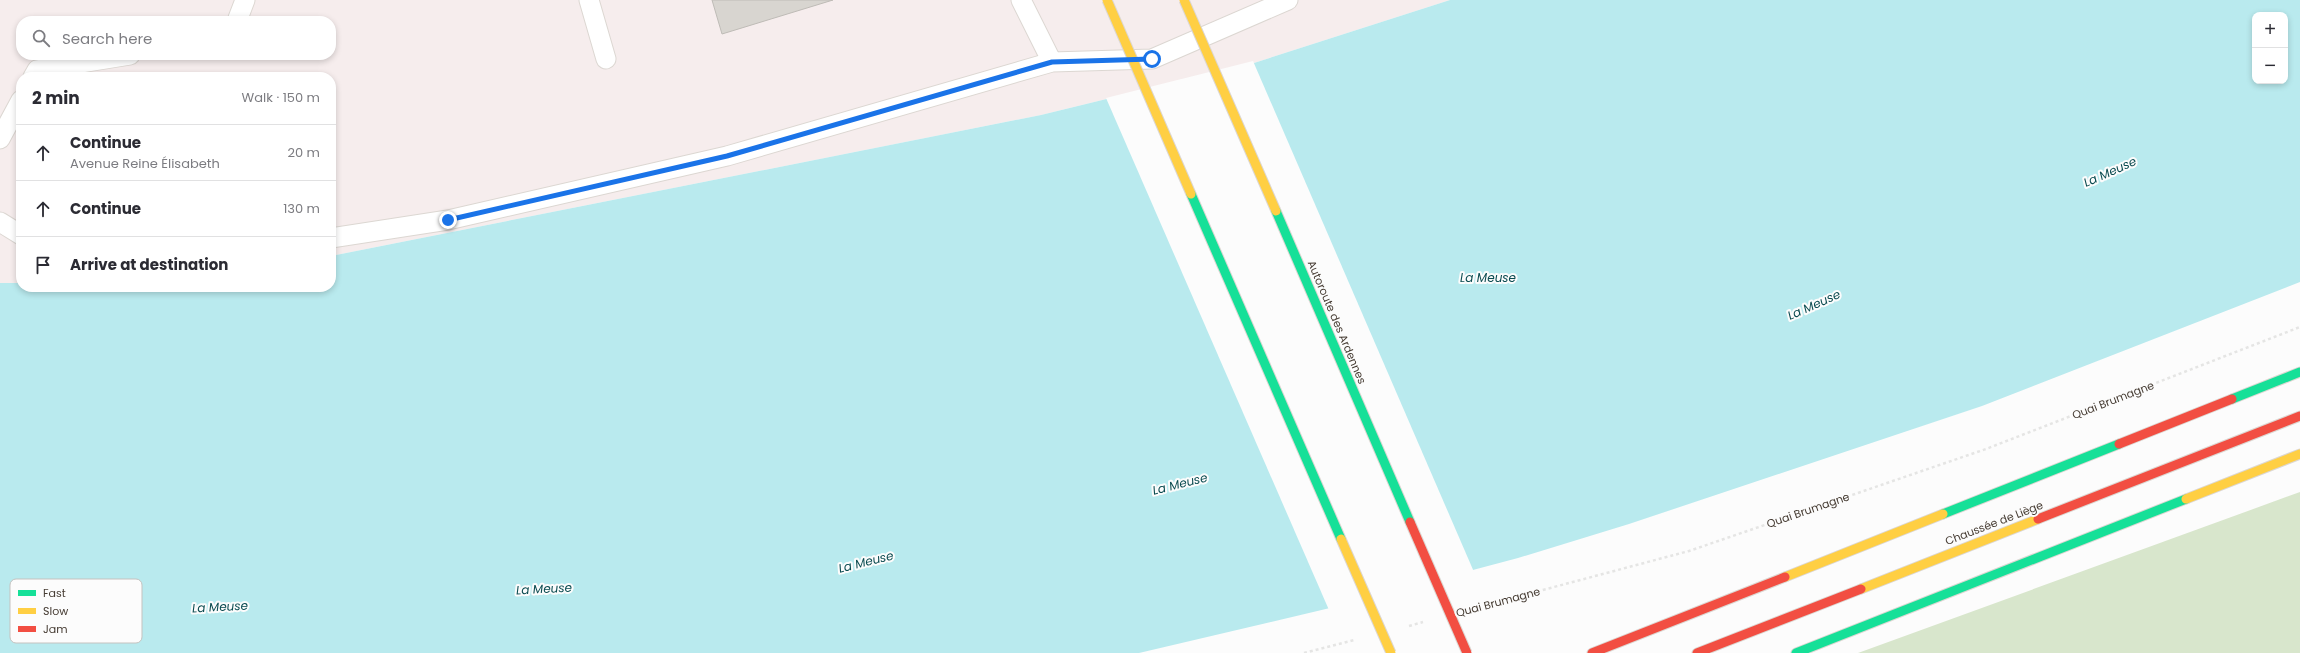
<!DOCTYPE html>
<meta charset="utf-8">
<style>
:root{--surface:#fff;--page:#f7f7f7;--text:#2b2b33;--muted:#7c7c81;--line:#e1e1e2}
body{margin:0;font-family:Poppins,sans-serif;background:var(--page);color:var(--text)}
.controls{position:absolute;right:12px;top:12px;display:grid;overflow:hidden;border-radius:8px;box-shadow:0 2px 6px #0003}
.controls button{width:36px;height:36px;display:grid;place-items:center;padding:0;border:0;border-bottom:1px solid var(--line);background:var(--surface);color:var(--text);font:20px sans-serif}
.stop{position:absolute;width:12px;height:12px;margin:-9px;border:3px solid #1a73e8;border-radius:50%;background:#fff}
.stop.end{background:#1a73e8;border-color:#fff;box-shadow:0 1px 4px #0008}
.list{margin:0;padding:0;list-style:none}
h2{display:flex;justify-content:space-between;align-items:center;height:52px;margin:0;padding:0 16px;font-size:17px}
h2 small{font-size:13px;font-weight:400;color:var(--muted)}
.list li{display:grid;grid-template-columns:26px 1fr auto;gap:12px;align-items:center;box-sizing:border-box;height:56px;padding:0 16px;border-top:1px solid var(--line)}
.list b{display:block;font-size:15px;white-space:nowrap}
.list p{margin:0;font-size:13px;white-space:nowrap;color:var(--muted)}
.list em{font-size:13px;font-style:normal;color:var(--muted)}
.icon{flex:none;width:22px;height:22px;fill:none;stroke:currentColor;stroke-width:2;stroke-linecap:round;stroke-linejoin:round}
.map{position:relative;flex:none;width:2300px;height:653px;overflow:hidden}
.search{position:absolute;background:var(--surface);box-shadow:0 2px 6px #0003;left:16px;top:16px;width:320px;height:44px;display:flex;align-items:center;gap:10px;box-sizing:border-box;padding:0 14px;border-radius:16px;color:var(--muted);font-size:15px}
.panel{position:absolute;background:var(--surface);box-shadow:0 2px 6px #0003;left:16px;top:72px;width:320px;height:220px;border-radius:16px}
.map>svg:first-child{display:block}
.industrial{fill:#f6eded;fill-rule:evenodd}
.forest{fill:#d8e6cc}
.water{fill:#b9eaee;fill-rule:evenodd}
.pier{fill:#fcfcfc}
.building{fill:#d8d5d0;stroke:#bebbb6}
.lines{fill:none;stroke-linecap:round;stroke-linejoin:round}
.lane-casing{stroke:#dcd7d2;stroke-width:21}
.fast-casing{stroke:#dcd7d2;stroke-width:11}
.slow-casing{stroke:#dcd7d2;stroke-width:11}
.jam-casing{stroke:#dcd7d2;stroke-width:11}
.path{stroke:#e5e5e4;stroke-width:2.5;stroke-dasharray:3 3;stroke-linecap:butt}
.lane{stroke:#fff;stroke-width:19}
.fast{stroke:#16e098;stroke-width:9}
.slow{stroke:#ffcf43;stroke-width:9}
.jam{stroke:#f24e42;stroke-width:9}
.fast-bridge-casing{stroke:#dcd7d2;stroke-width:11;stroke-linecap:butt}
.slow-bridge-casing{stroke:#dcd7d2;stroke-width:11;stroke-linecap:butt}
.jam-bridge-casing{stroke:#dcd7d2;stroke-width:11;stroke-linecap:butt}
.fast-bridge{stroke:#16e098;stroke-width:9}
.slow-bridge{stroke:#ffcf43;stroke-width:9}
.jam-bridge{stroke:#f24e42;stroke-width:9}
.route{stroke:#1a73e8;stroke-width:5}
.labels{text-anchor:middle;stroke-width:4;stroke-linejoin:round;paint-order:stroke}
.street-label{font-size:11px;fill:#453b32;stroke:#fcfcfc}
.water-label{font-size:12px;font-style:italic;fill:#0a4b50;stroke:#fcfcfc}
.key{fill:#fcfcfc;stroke:#c5c2bf;stroke-width:1}
.key-label{font-size:11px;fill:#453b32}
</style>
<div class="map">
<svg width="2300" height="653" viewBox="0 0 2300 653">
<rect width="100%" height="100%" fill="#fcfcfc"/>
<path class="industrial" d="M0 0H1450L1254 63 1041 115 331 256V77H21V283H0ZM21 21H331V55H21Z"/>
<path class="forest" d="M2300 492V653H1858Z"/>
<path class="water" d="M1450 0H2300V282L1982 406 1629 524 1518 558 1330 608 1139 653H0V283H21V287H331V256L1041 115 1254 63ZM2255 15H2285V81H2255Z"/>
<path class="pier" d="M1253 61 1474 572 1329 610 1106 98Z"/>
<path class="building" d="M712 0H833L722 34Z"/>
<g class="lines">
<g class="lane-casing">
<path id="lane" d="M589 0 606 59
M1021 0 1052 62 1152 59 1288 0
M237 21 245 0
M33 77 37 70 130 55
M0 139 21 100
M0 222 21 235
M331 238 448 220 727 156 1052 62"/>
</g>
<g class="fast-casing">
<path id="fast" d="M2232 399 2300 372
M1943 514 2119 444
M1796 653 2186 499"/>
</g>
<g class="slow-casing">
<path id="slow" d="M2186 499 2300 454
M1785 577 1943 514
M1861 589 2038 519"/>
</g>
<g class="jam-casing">
<path id="jam" d="M2119 444 2232 399
M2038 519 2300 416
M1592 653 1785 577
M1697 653 1861 589"/>
</g>
<path class="path" d="M1479 607 1689 551 1986 449 2300 327
M1409 626 1423 622
M1304 653 1354 640"/>
<use href="#lane" class="lane"/>
<use href="#fast" class="fast"/>
<use href="#slow" class="slow"/>
<use href="#jam" class="jam"/>
<g class="fast-bridge-casing">
<path id="fast-bridge" d="M1191 194 1341 539
M1276 211 1410 522"/>
</g>
<g class="slow-bridge-casing">
<path id="slow-bridge" d="M1107 0 1191 194
M1184 0 1276 211
M1341 539 1391 653"/>
</g>
<g class="jam-bridge-casing">
<path id="jam-bridge" d="M1410 522 1467 653"/>
</g>
<use href="#fast-bridge" class="fast-bridge"/>
<use href="#slow-bridge" class="slow-bridge"/>
<use href="#jam-bridge" class="jam-bridge"/>
</g>
<g class="lines">
<path class="route" d="M448 220 727 156 1052 62 1152 59"/>
</g>
<g class="labels">
<g class="street-label">
<text transform="translate(1337 322) rotate(67)" y="4">Autoroute des Ardennes</text>
<text transform="translate(2113 400) rotate(-21)" y="4">Quai Brumagne</text>
<text transform="translate(1808 510) rotate(-19)" y="4">Quai Brumagne</text>
<text transform="translate(1994 523) rotate(-21)" y="4">Chaussée de Liège</text>
<text transform="translate(1498 602) rotate(-15)" y="4">Quai Brumagne</text>
</g>
<g class="water-label">
<text transform="translate(2110 172) rotate(-24)" y="4">La Meuse</text>
<text x="1488" y="282">La Meuse</text>
<text transform="translate(1814 305) rotate(-24)" y="4">La Meuse</text>
<text transform="translate(1180 484) rotate(-14)" y="4">La Meuse</text>
<text transform="translate(866 562) rotate(-14)" y="4">La Meuse</text>
<text transform="translate(544 589) rotate(-3)" y="4">La Meuse</text>
<text transform="translate(220 607) rotate(-3)" y="4">La Meuse</text>
</g>
</g>
<rect x="10" y="579" width="132" height="64" rx="6" class="key"/>
<rect x="18" y="590" width="18" height="6" fill="#16e098"/>
<rect x="18" y="608" width="18" height="6" fill="#ffcf43"/>
<rect x="18" y="626" width="18" height="6" fill="#f24e42"/>
<g class="key-label">
<text x="43" y="597">Fast</text>
<text x="43" y="615">Slow</text>
<text x="43" y="633">Jam</text>
</g>
</svg>
<div class="controls">
<button>+</button>
<button>−</button>
</div>
<div class="stop" style="left:1152px;top:59px"></div>
<div class="stop end" style="left:448px;top:220px"></div>
<div class="search"><svg class="icon" aria-label="search" viewBox="0 0 24 24"><circle cx="10" cy="10" r="6"/><path d="M15 15l6 6"/></svg>Search here</div>
<section class="panel">
<h2>2 min<small>Walk · 150 m</small></h2>
<ul class="list">
<li><svg class="icon" aria-label="ahead" viewBox="0 0 24 24"><path d="M12 20V5M6 11l6-6 6 6"/></svg><div><b>Continue</b><p>Avenue Reine Élisabeth</p></div><em>20 m</em></li>
<li><svg class="icon" aria-label="ahead" viewBox="0 0 24 24"><path d="M12 20V5M6 11l6-6 6 6"/></svg><div><b>Continue</b></div><em>130 m</em></li>
<li><svg class="icon" aria-label="arrive" viewBox="0 0 24 24"><path d="M6 21V4h12l-3 4 3 4H6"/></svg><div><b>Arrive at destination</b></div></li>
</ul>
</section>
</div>
